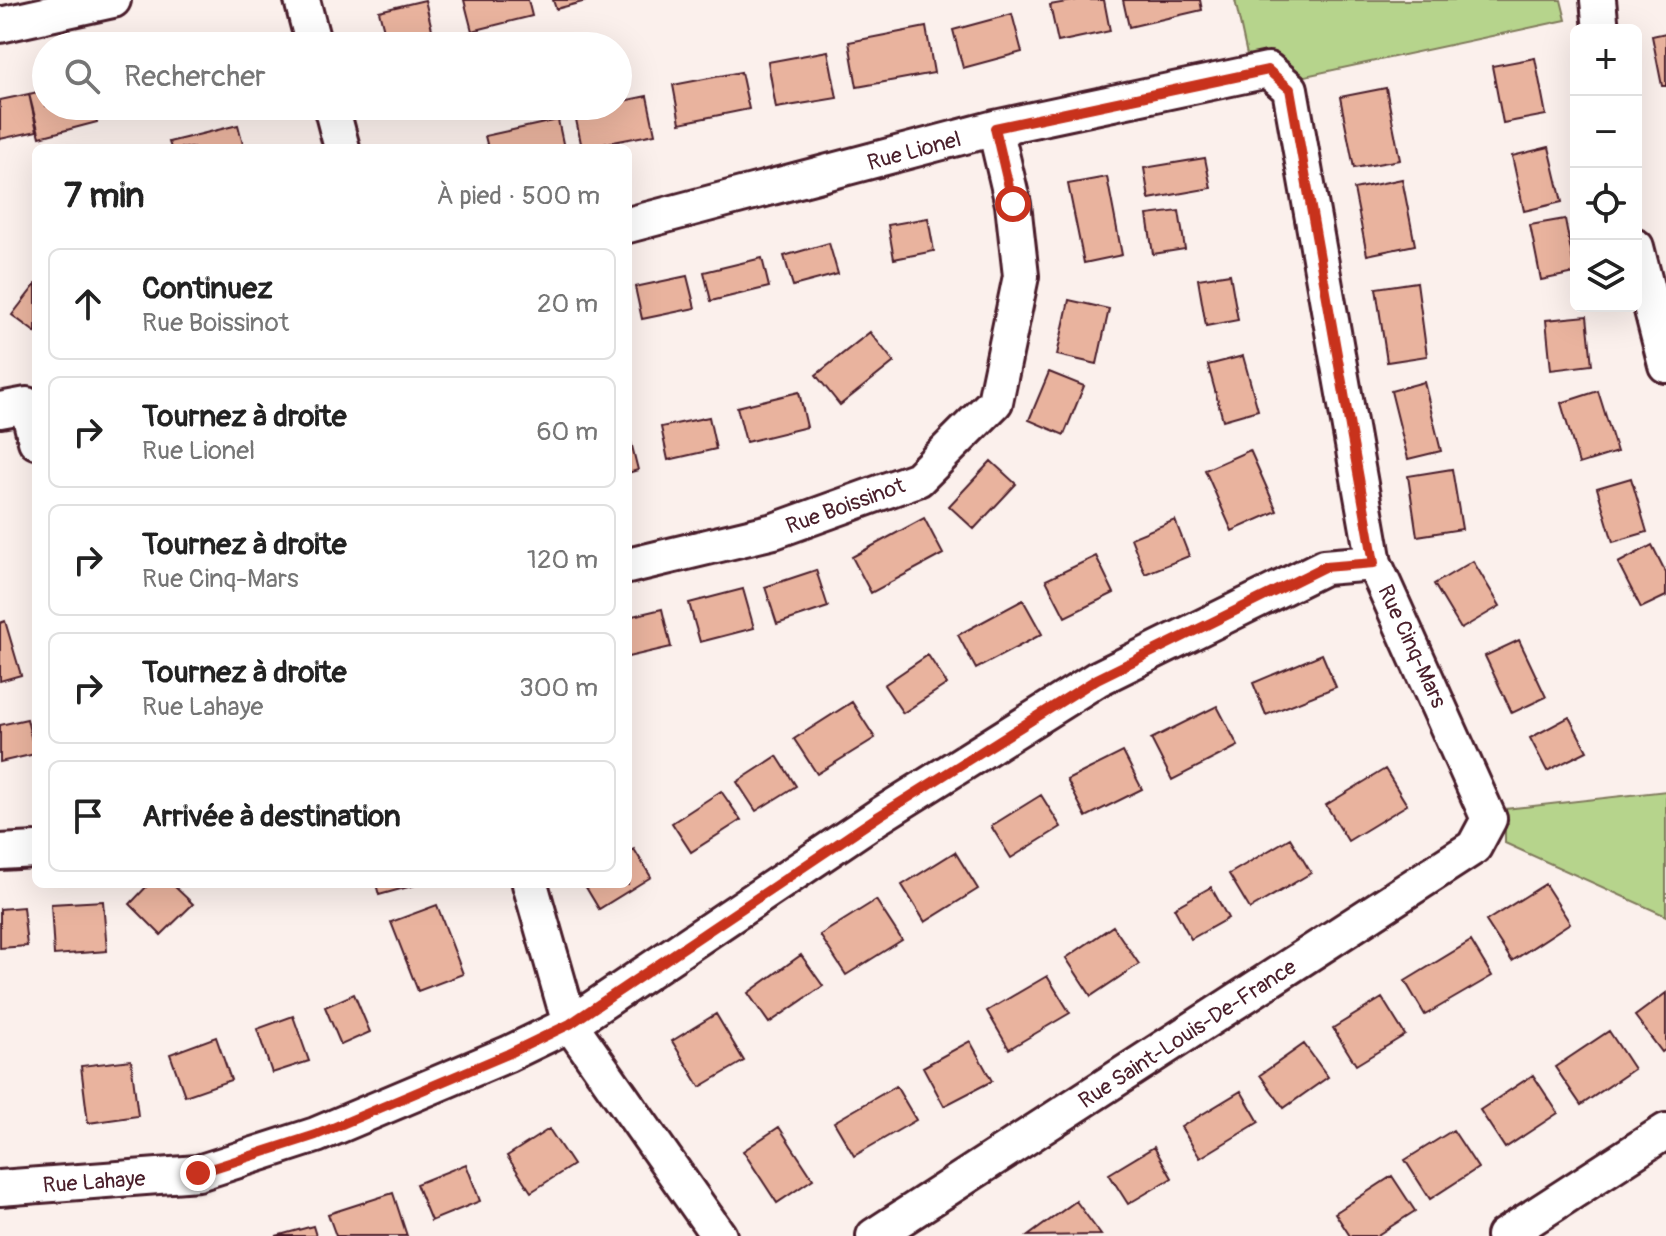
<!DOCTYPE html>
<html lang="fr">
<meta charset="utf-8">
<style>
:root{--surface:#fff;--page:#f6f6f6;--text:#222;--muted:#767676;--line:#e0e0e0}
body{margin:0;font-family:Pangolin,sans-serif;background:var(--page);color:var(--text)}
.controls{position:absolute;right:24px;top:24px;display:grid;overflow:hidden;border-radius:12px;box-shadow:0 8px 32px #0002}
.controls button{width:72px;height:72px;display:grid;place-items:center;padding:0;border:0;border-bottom:2px solid var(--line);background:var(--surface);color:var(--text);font:40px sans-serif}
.stop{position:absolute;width:24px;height:24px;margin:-18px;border:6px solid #c8321e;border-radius:50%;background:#fff}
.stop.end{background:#c8321e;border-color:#fff;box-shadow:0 2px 8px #0008}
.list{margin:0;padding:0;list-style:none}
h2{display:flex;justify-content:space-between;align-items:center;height:104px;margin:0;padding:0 32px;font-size:34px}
h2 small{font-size:26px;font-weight:400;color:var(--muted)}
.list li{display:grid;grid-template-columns:52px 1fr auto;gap:24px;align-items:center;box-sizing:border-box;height:112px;margin:0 16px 16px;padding:0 16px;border:2px solid var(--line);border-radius:12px}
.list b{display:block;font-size:30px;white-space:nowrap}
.list p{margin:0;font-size:26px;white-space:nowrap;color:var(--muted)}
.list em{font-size:26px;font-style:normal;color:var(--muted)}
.icon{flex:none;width:44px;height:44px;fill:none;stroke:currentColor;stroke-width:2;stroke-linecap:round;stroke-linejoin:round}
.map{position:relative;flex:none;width:1666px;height:1236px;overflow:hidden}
.search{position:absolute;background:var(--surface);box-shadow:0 8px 32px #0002;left:32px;top:32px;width:600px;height:88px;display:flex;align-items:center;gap:20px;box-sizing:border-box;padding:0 28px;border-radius:44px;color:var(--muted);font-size:30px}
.panel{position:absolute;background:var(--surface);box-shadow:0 8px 32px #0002;left:32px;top:144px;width:600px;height:744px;border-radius:12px}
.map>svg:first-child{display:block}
.green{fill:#b6d48c;stroke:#807a5c;stroke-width:2}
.building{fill:#e9b39e;stroke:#4a1f2b;stroke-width:2}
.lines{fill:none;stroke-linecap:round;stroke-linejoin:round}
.minor-casing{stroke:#4a1f2b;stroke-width:40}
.minor{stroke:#fff;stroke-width:34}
.route{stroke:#c8321e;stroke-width:10}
.labels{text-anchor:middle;stroke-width:8;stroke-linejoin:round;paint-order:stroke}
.street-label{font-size:22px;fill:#4a1f2b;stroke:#fff}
</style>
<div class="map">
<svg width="1666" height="1236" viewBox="0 0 1666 1236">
<rect width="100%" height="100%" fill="#fbf0ec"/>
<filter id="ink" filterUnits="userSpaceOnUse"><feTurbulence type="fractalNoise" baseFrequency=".0125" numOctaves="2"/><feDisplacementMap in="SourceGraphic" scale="16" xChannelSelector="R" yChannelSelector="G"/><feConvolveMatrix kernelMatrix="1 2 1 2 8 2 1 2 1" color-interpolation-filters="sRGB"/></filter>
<g filter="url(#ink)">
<path class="green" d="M1235 0H1561L1566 20 1254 87Z
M1666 791V916L1505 843V809Z"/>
<path class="building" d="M425 0 436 46H388L379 11Z
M464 0H528L532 16 472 31Z
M553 0H590L556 9Z
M1077 0H1104L1110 31 1058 42 1050 5Z
M1123 0H1200L1202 10 1129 27Z
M1012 14 1022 52 963 68 953 30Z
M926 27 934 73 857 87 849 42Z
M1666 33V86H1662L1652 36Z
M828 51 837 98 776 108 768 62Z
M1535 58 1546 115 1503 123 1492 66Z
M741 72 749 109 680 123 673 85Z
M1386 88 1400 160 1354 168 1340 97Z
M46 90V106H93L97 122 40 137 29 94Z
M29 94 37 131 0 139V100Z
M647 96 655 134 582 148 574 110 618 106V102Z
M558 120 564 148H488L485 136Z
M238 125 244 148H171L169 142Z
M1549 147 1562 202 1524 211 1512 156Z
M1205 158 1211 188 1149 199 1144 168Z
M1107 177 1122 255 1084 263 1068 184Z
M1402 179 1415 245 1367 255 1354 189Z
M1179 211 1185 249 1153 254 1147 215Z
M928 218 934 251 894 259 888 225Z
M1565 219 1575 273 1541 280 1530 225Z
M829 243 838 274 793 286 784 256Z
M762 258 769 287 711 301 704 272Z
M1230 274 1238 320 1206 326 1198 279Z
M687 276 695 308 642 319 635 287Z
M1417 282 1427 356 1387 362 1376 288Z
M36 284V333L12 315Z
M1069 300 1109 309 1097 364 1057 355Z
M1587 316 1592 365 1551 370 1546 320Z
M870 332 894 362 840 405 816 375Z
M1243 356 1258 410 1223 420 1208 365Z
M1049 372 1084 386 1064 435 1029 420Z
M1424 382 1441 451 1408 459 1391 391Z
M1598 391 1617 452 1579 464 1561 403Z
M799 392 807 427 746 442 737 407Z
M709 417 716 449 668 460 661 427Z
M628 430 638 470 628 473Z
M1250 450 1277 511 1232 531 1205 470Z
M991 461 1016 484 974 529 949 506Z
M1452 469 1462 529 1417 536 1408 476Z
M1631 478 1647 532 1613 542 1597 488Z
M924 518 943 554 871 593 852 557Z
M1175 520 1189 556 1145 574 1131 538Z
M1652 545 1666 573V596L1641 608 1618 563Z
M1096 556 1114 593 1065 617 1046 580Z
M1473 561 1500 606 1461 629 1434 584Z
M816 570 828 607 777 624 765 587Z
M743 589 754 628 700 642 689 603Z
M1023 600 1042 634 976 669 958 635Z
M662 609 671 647 628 657V617Z
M5 621 21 675 0 681V623Z
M1519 640 1546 697 1512 713 1485 656Z
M1322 654 1336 687 1266 715 1253 683Z
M928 655 947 684 903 713 884 685Z
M852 702 875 738 817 774 794 739Z
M1217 706 1238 746 1172 780 1151 739Z
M1569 717 1587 751 1547 771 1530 738Z
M27 719 35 754 0 762V725Z
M1123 752 1142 789 1086 817 1067 780Z
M777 756 796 786 756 811 737 782Z
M1385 769 1407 805 1348 841 1326 805Z
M721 791 741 820 691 852 672 823Z
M1041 795 1061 827 1011 858 991 826Z
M1290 838 1311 873 1250 909 1229 874Z
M634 849 651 877 599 909 584 884H628V852Z
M955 852 978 889 925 922 902 885Z
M149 884H172L193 904 161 935 130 904Z
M376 884H419L379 895Z
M1545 884 1570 923 1512 961 1486 921Z
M1211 887 1228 918 1191 939 1174 908Z
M876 900 902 940 846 975 820 935Z
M103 901 107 951 54 955 51 904Z
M437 905 463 974 418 991 391 922Z
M23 907 27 946 0 948V909Z
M1113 926 1139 964 1091 996 1066 958Z
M1471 941 1492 976 1425 1015 1405 981Z
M801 955 823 986 769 1023 748 993Z
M1047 976 1070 1013 1009 1049 987 1011Z
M1666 993V1049L1662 1052 1635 1016Z
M354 994 370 1032 341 1045 325 1007Z
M1382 998 1405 1035 1356 1065 1333 1028Z
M716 1014 744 1061 700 1087 672 1041Z
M293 1016 309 1061 272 1073 257 1029Z
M1609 1031 1634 1069 1581 1105 1555 1067Z
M216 1037 231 1080 185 1096 170 1054Z
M970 1041 992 1081 944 1106 923 1067Z
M1304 1044 1328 1077 1284 1108 1260 1075Z
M131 1060 138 1116 88 1123 81 1066Z
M1533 1075 1558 1113 1505 1148 1480 1110Z
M896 1086 916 1120 854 1156 834 1122Z
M1241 1091 1259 1122 1200 1158 1181 1127Z
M779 1127 813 1179 777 1203 743 1151Z
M549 1129 573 1165 531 1192 507 1156Z
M1453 1130 1478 1168 1430 1199 1405 1160Z
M1154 1147 1172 1178 1128 1204 1109 1174Z
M466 1164 480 1201 431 1221 416 1184Z
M1392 1176 1415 1211 1376 1236H1350L1335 1213Z
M393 1193 407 1236H336L328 1214Z
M1076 1201 1101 1235 1028 1236Z
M313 1226 316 1236H276Z"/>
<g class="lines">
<g class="minor-casing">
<path id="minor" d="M302 0 314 46
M1598 0 1601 30
M0 25 113 0
M331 106 342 148
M628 225 995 128 1268 70 1290 89 1374 563 1489 819 1474 847 874 1236
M1636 247 1666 365
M0 410 27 405 36 441
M628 566 774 531 918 479 995 402 1021 276 1013 204 995 128
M0 852 36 850
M530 884 570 1024 719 1236
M0 1188 198 1173 316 1135 508 1054 570 1024 879 816 1097 679 1324 567 1374 563
M1504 1236 1666 1131"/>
</g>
<use href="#minor" class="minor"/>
</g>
</g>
<g class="lines" filter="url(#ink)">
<path class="route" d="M198 1173 316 1135 508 1054 570 1024 879 816 1097 679 1324 567 1374 563 1290 89 1268 70 995 128 1013 204"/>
</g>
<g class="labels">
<g class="street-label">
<text transform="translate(914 150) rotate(-15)" y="8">Rue Lionel</text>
<text transform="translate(845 505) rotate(-20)" y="8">Rue Boissinot</text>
<text transform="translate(1413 646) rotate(65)" y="8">Rue Cinq-Mars</text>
<text transform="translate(1187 1033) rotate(-33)" y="8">Rue Saint-Louis-De-France</text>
<text transform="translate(94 1181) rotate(-4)" y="8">Rue Lahaye</text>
</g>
</g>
</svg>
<div class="controls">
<button>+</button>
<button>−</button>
<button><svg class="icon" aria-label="locate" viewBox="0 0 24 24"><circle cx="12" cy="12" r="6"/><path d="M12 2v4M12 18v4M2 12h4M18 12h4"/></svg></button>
<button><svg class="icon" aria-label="layers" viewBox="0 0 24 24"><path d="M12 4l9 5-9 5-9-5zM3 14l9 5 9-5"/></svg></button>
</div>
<div class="stop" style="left:1013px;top:204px"></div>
<div class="stop end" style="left:198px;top:1173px"></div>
<div class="search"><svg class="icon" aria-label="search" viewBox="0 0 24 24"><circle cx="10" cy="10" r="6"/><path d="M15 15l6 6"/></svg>Rechercher</div>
<section class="panel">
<h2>7 min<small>À pied · 500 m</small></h2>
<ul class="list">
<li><svg class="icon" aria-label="ahead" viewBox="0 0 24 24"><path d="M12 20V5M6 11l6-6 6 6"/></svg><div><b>Continuez</b><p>Rue Boissinot</p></div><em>20 m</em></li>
<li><svg class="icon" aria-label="right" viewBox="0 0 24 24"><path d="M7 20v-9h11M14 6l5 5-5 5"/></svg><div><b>Tournez à droite</b><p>Rue Lionel</p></div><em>60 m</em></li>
<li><svg class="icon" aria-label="right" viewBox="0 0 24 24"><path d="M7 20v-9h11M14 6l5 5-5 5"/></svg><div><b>Tournez à droite</b><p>Rue Cinq-Mars</p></div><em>120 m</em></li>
<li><svg class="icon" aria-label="right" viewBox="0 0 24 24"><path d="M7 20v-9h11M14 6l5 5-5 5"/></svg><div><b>Tournez à droite</b><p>Rue Lahaye</p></div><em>300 m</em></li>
<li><svg class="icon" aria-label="arrive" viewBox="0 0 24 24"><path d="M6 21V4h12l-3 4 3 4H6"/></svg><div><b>Arrivée à destination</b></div></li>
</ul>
</section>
</div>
